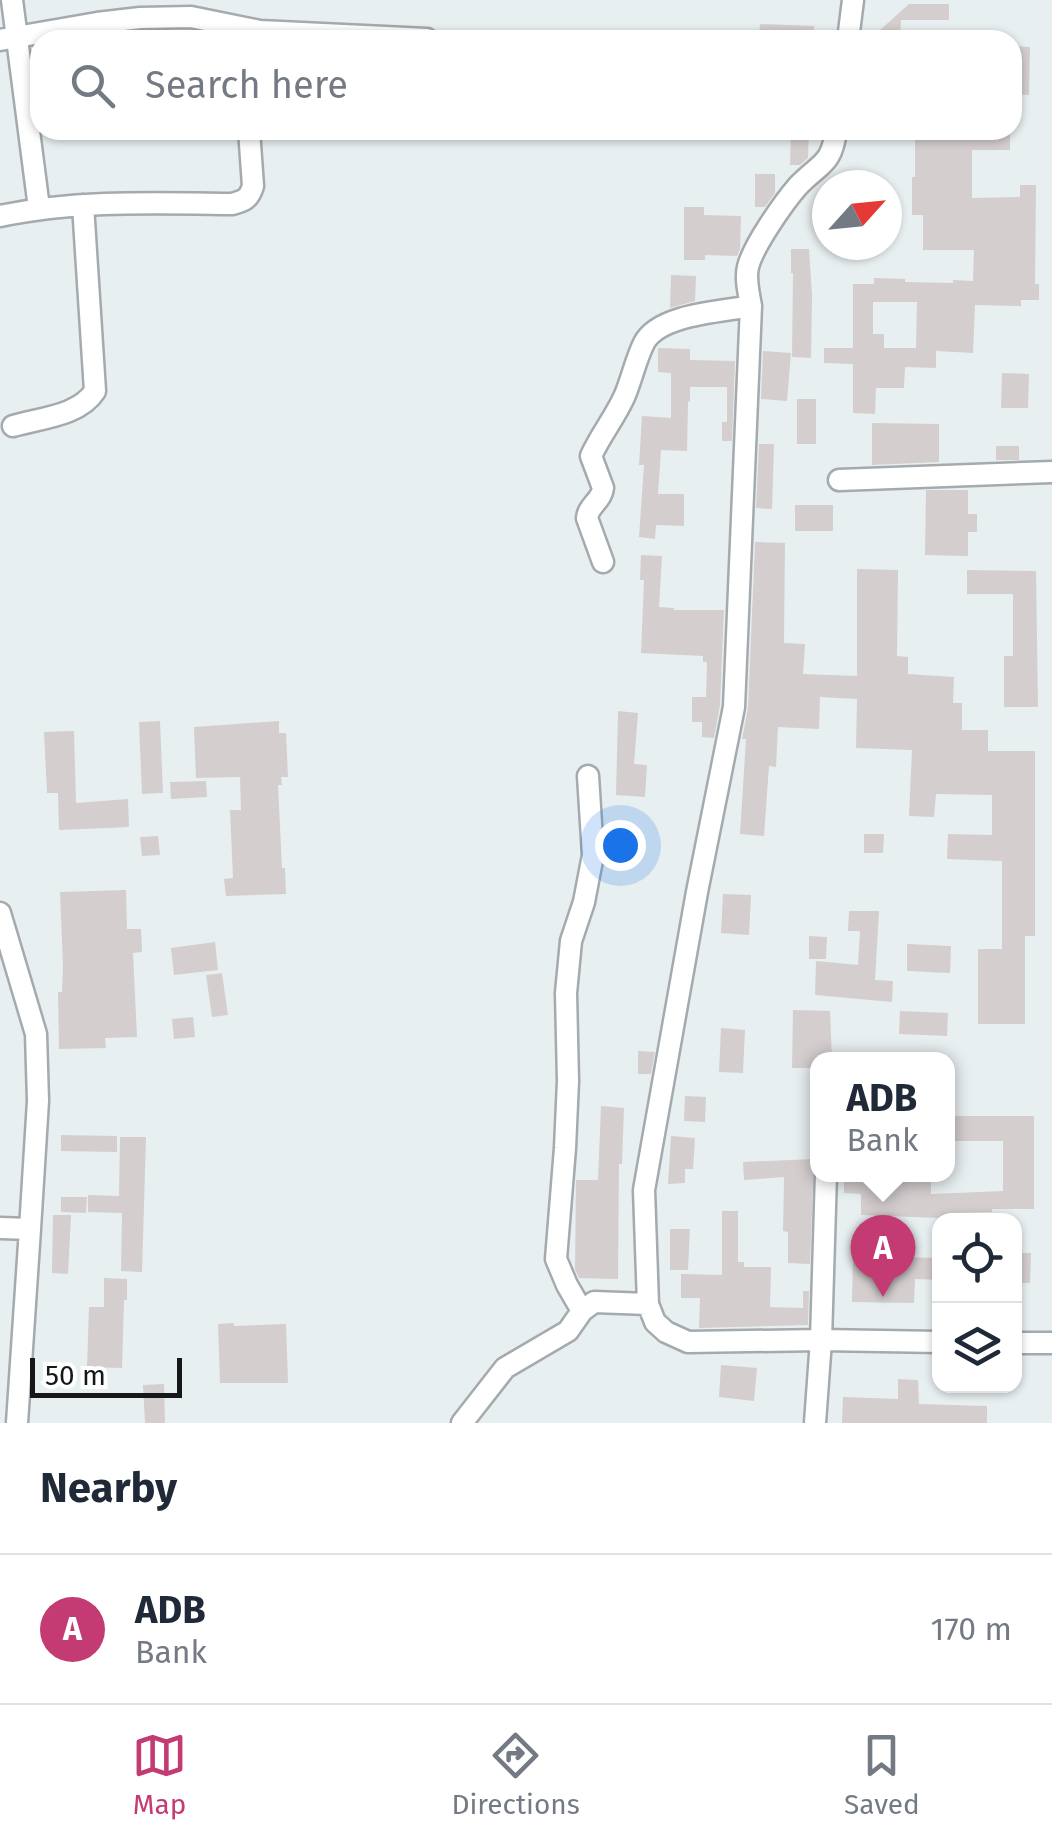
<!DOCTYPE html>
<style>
:root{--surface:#fff;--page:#f6f6f7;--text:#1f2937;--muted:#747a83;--line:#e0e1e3;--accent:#c43a73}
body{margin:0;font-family:"Fira Sans",sans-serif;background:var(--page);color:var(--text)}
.controls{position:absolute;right:30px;bottom:30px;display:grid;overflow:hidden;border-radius:20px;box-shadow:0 2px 8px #0004}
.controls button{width:90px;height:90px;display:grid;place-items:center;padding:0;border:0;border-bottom:2px solid var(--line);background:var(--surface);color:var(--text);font:50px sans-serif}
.compass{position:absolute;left:812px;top:170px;width:90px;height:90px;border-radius:50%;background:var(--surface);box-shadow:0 2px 8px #0004;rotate:63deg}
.scale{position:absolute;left:30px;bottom:25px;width:152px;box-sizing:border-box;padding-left:10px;border:5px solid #151718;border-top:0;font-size:28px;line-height:35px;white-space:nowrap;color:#151718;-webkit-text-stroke:8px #fff;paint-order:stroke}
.you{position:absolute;left:620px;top:845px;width:35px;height:35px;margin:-25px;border:8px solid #fff;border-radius:50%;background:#1a73e8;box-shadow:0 0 0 15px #1a73e833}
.badge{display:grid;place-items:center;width:65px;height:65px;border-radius:50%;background:var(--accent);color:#fff;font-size:32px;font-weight:700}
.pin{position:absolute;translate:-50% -82px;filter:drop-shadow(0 2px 5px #0008)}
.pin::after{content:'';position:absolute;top:52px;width:35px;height:30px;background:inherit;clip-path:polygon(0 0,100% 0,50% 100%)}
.popup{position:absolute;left:810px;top:1052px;width:145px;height:130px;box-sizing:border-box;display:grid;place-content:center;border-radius:20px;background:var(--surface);filter:drop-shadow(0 2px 8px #0005);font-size:32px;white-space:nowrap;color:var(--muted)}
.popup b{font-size:38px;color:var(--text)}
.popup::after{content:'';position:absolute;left:50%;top:100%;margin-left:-20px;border:20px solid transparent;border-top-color:var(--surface)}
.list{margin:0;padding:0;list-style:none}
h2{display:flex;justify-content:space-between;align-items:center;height:130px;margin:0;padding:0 40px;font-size:42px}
h2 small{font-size:32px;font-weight:400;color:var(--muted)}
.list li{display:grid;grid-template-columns:65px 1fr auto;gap:30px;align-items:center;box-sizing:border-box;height:150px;padding:0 40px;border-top:2px solid var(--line)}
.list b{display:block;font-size:38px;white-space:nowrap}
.list p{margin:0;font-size:32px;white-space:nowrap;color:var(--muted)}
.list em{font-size:32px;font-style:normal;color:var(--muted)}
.icon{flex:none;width:55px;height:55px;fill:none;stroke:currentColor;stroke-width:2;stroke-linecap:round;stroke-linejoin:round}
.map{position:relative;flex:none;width:1052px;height:1423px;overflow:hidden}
.search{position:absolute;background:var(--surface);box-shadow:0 2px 8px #0004;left:30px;right:30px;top:30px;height:110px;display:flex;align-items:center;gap:25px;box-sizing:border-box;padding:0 35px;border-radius:30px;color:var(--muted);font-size:38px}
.sheet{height:280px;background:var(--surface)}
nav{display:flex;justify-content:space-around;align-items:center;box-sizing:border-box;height:140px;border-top:2px solid var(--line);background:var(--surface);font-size:28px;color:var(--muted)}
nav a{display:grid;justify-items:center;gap:5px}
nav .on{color:var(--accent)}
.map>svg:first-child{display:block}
.building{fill:#d4cecf;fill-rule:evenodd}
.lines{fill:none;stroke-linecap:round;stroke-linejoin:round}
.street-casing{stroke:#a4aaad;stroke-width:25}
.street{stroke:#fff;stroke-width:20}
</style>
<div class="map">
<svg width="1052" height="1423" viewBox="0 0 1052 1423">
<rect width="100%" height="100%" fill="#e8eff1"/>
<path class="building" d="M909 4H949V20H901L900 40H869Z
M760 24 814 26V40H759Z
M1012 46 1030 47 1029 95 1012 94Z
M791 130H809L808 158 800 165H790Z
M915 130H1010V150H972V198L1020 197V185H1036L1035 284H1039V300H1021V306L975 305 973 353 936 351V368L905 367 904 388H876L875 414 853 413V364L824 363V348H853V284H874V278L905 279V282L953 283V280L973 281 974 250H923V215H912V177H915ZM873 302H917L916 348H884V334H873Z
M755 174H775V193L765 207H755Z
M684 207H704V215L741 216 740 249 737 256 705 255V260H684Z
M791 249H809L812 295 811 358 792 357 793 273H791Z
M671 275 696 276 695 301 670 308Z
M658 348 690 349V360L735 361 732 441H722V422H727V387H690V402L688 401 687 451 661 450 658 494H684V526L656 525 655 539 639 537 644 465H639L642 416 671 418V373L658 372Z
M763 351 791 353 787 401 761 399Z
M1002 373 1029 374 1028 408H1001Z
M797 399H816V444H797Z
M872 423 939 424V462L872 465Z
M759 444H774L772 509 756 508Z
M996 446H1019V460H996Z
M926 490H968V514H977V532H968V556L925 555Z
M795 505H833V531H795Z
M755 542 785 543 784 643 805 644 803 674 857 676V569L898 570 897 656 908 657V674L954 677 953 703H962V730H988V751H1035V936H1025V1024H978V949H1002V861L947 859 948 834 992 835V795L936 794 934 817 909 816 912 750 856 748 857 699 820 697 819 729 778 727 776 767 769 766 764 836 740 834 746 739H742L748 708Z
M641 555 662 556 659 607 674 608V610H724L720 705 714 738 702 737V722H692V697H706L707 662H703V656L641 653 644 580H640Z
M967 570 1036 571 1038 707H1004V656H1013V594H967Z
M618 711 638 713 634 764 647 765 645 797 616 795Z
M160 721 163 793 142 794 139 722Z
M279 721V733H286L288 777H281L282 785H278L282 868H285L286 894 226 896 224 879 233 878 230 810H241L240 777 196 778 194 727Z
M74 731 76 803 128 799 129 827 59 830 58 793H47L44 732Z
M206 781 207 797 171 799 170 782Z
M864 834H884L883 853H864Z
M158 836 160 855 142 856 140 837Z
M126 890 127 929H141L142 952 133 953 137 1037 105 1038 106 1048 59 1049 58 992H62L63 966 60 892Z
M723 894 751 895 749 935 721 933Z
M849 911H879L875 980 893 981 892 1002 815 995 816 961 858 965 860 931H848Z
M809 936 827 937 826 959H809Z
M215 942 218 970 174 975 171 948Z
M907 944 951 946 950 973 907 971Z
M222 973 228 1015 212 1017 206 975Z
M793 1010 830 1011 832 1060H818V1068H792Z
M900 1011 948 1013 947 1036 899 1034Z
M193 1017 195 1037 174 1039 172 1019Z
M721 1028 745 1030 743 1073 719 1072Z
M638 1051 655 1052 651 1074H638Z
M685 1096 706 1097 705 1122 684 1121Z
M601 1106 624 1108 622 1164H619L618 1279 579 1278 575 1269 576 1180H598Z
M953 1116H1034V1209H992V1212L948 1213 947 1217 940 1218 861 1215V1194L844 1193V1174H931V1194L1003 1191V1141H953Z
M61 1135 117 1136V1152L61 1151Z
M671 1136 695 1138 693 1169H685V1183L668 1184Z
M120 1137H146L142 1272 121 1271 122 1213 88 1212V1195L119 1196Z
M814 1159 810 1264 788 1263V1232L783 1231 784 1177 744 1180 743 1162Z
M61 1197H87L86 1213 61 1212Z
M722 1211H738V1262H744V1267H771L770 1307 803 1308V1291H809L808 1325 699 1328 700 1298H681V1274L722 1275Z
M53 1215H71L68 1274 52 1273Z
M670 1229H690L688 1270H670Z
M1014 1253H1031L1030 1283H1014Z
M853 1256 940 1258V1280L915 1279 914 1303 852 1302Z
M104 1278 127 1279V1300H124L122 1368 87 1367 89 1307H104Z
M234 1323V1326L286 1324 288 1383H220L218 1324Z
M721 1365 757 1368 754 1401 719 1397Z
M898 1379 918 1380 919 1404 987 1406V1423H842L843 1397 898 1399Z
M164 1384 165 1423H145L143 1385Z"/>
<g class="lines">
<g class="street-casing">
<path id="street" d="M12 0 39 208
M0 40 97 23 140 18 191 17 260 31 427 39
M848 40 853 0
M0 216C76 200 154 203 232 204 244 201 249 199 253 186L249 130
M13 426C40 418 79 416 95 391L83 205
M839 480 1052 472
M603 562 587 518C588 506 602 500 603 488L591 456C601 434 616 416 625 395 632 378 636 359 644 343 659 314 721 312 751 306
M0 913 36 1034 38 1101 30 1229
M826 1174 821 1340 688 1342 666 1332 655 1322 648 1304 644 1190 697 892 734 707 751 306C749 294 745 279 748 267 753 246 784 202 798 186 820 163 832 165 836 130
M0 1228 30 1229 17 1423
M582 1311 567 1285 556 1259 565 1148 568 1081 566 993 571 941 584 902 593 855 588 776
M1014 1343H1052
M462 1423 505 1368 568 1331 582 1311 594 1302 648 1304
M815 1423 821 1340 940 1342"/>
</g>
<use href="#street" class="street"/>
</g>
</svg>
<div class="controls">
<button><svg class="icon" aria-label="locate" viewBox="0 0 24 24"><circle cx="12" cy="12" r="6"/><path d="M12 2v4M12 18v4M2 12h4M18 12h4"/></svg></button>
<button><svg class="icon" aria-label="layers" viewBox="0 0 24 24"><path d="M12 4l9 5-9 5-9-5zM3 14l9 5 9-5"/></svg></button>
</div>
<svg class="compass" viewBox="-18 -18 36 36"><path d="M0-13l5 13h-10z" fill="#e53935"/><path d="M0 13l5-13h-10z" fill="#747a83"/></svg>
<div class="scale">50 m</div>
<div class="you"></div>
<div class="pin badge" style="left:883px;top:1297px">A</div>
<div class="popup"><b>ADB</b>Bank</div>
<div class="search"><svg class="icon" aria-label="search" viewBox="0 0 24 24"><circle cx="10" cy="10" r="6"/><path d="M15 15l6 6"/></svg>Search here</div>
</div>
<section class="sheet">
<h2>Nearby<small></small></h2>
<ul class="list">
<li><span class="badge">A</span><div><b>ADB</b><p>Bank</p></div><em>170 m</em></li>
</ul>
</section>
<nav>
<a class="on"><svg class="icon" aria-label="map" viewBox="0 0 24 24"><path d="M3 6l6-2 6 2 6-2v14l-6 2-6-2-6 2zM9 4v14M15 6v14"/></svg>Map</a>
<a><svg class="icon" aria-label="directions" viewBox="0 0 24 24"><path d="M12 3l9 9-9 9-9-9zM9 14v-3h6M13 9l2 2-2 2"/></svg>Directions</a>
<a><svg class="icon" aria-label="saved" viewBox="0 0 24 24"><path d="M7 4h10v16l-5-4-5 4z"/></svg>Saved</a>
</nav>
